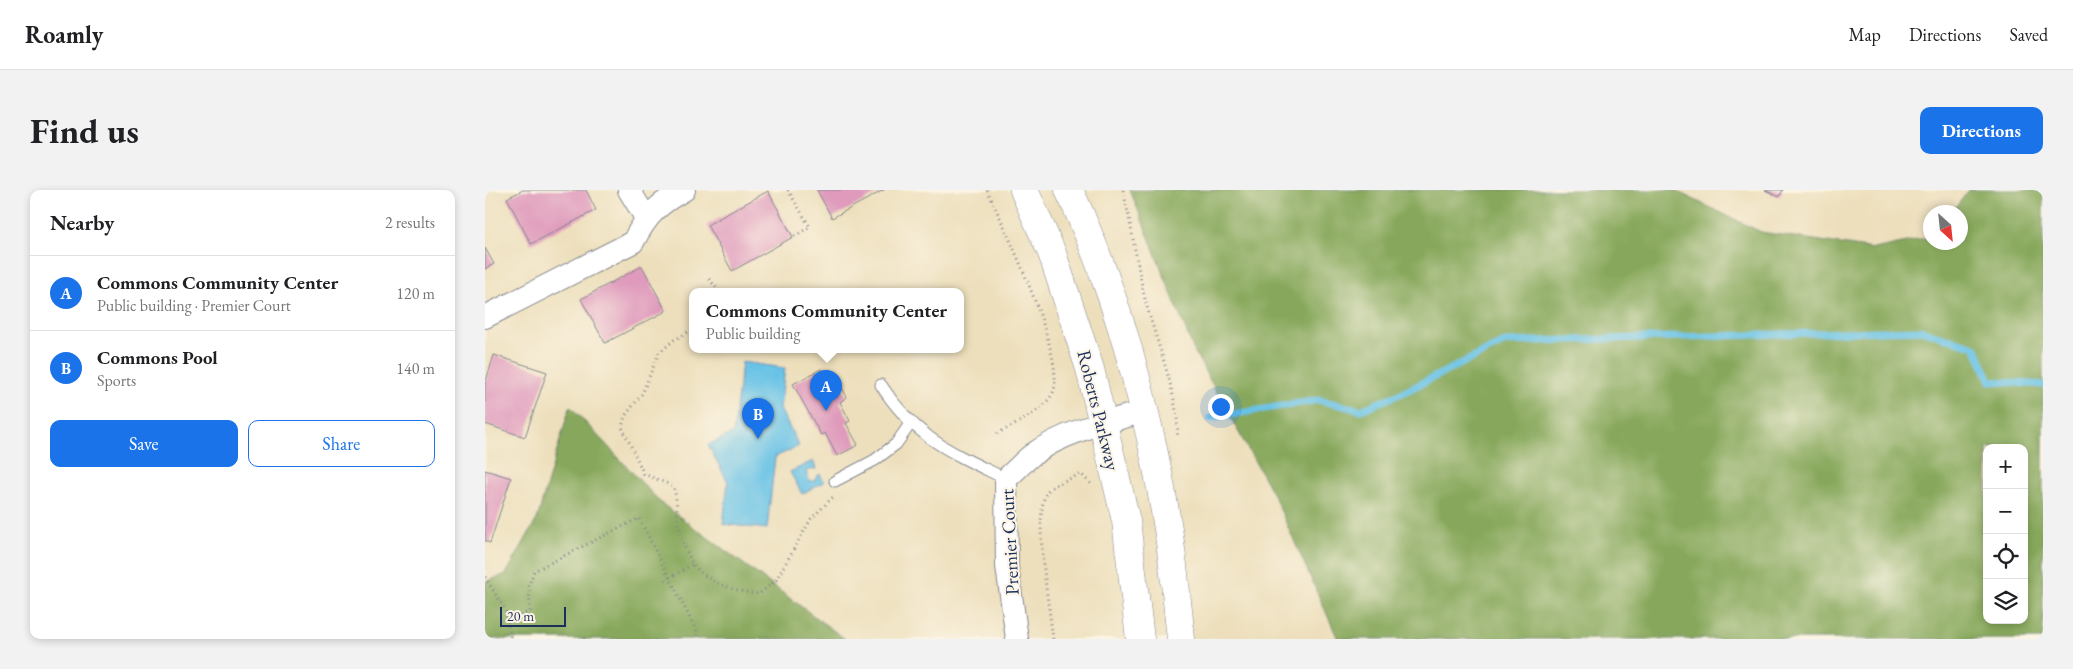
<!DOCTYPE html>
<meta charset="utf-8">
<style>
:root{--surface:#fff;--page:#f2f2f2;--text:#202124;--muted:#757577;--line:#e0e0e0;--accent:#1a73e8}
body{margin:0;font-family:"EB Garamond",serif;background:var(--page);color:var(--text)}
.controls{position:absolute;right:15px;bottom:15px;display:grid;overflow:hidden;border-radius:10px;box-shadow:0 2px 8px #0003}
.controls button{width:45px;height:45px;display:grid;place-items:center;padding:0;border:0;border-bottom:1px solid var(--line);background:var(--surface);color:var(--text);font:25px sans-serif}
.compass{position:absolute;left:1438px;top:15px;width:45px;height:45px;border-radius:50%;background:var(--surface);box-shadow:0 2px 8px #0003;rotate:153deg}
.scale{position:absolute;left:15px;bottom:12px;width:66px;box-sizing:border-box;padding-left:5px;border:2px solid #1b2f5e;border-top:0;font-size:14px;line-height:18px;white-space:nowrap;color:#1b2f5e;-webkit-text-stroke:4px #fcf5e5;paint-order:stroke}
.you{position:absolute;left:735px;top:216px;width:18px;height:18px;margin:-12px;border:4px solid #fff;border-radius:50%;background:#1a73e8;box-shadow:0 0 0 8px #1a73e833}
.badge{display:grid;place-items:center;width:32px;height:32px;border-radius:50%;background:var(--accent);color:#fff;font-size:16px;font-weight:700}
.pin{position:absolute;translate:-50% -41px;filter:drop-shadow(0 1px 2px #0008)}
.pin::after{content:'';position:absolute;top:26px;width:18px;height:15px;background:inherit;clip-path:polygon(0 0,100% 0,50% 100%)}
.popup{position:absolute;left:204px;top:98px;width:275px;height:65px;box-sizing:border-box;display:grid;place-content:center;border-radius:10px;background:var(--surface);filter:drop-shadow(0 1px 4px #0005);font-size:16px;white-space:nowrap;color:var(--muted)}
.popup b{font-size:19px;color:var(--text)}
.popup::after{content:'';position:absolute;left:50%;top:100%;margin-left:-10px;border:10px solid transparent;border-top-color:var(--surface)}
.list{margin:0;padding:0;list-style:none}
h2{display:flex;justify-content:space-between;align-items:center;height:65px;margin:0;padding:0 20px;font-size:21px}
h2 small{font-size:16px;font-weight:400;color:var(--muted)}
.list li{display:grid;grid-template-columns:32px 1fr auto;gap:15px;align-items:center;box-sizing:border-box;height:75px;padding:0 20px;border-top:1px solid var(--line)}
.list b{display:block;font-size:19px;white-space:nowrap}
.list p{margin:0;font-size:16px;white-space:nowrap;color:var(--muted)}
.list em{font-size:16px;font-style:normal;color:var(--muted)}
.actions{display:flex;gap:10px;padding:15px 20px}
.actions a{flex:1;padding:11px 0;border:1px solid var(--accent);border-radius:10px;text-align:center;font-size:18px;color:var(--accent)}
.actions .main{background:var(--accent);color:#fff}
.icon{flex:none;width:28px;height:28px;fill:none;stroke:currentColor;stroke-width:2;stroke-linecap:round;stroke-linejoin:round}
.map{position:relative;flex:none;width:1558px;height:449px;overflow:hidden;border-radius:10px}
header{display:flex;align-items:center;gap:30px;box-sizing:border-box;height:70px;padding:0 25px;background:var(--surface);border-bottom:1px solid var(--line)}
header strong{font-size:24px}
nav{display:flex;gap:28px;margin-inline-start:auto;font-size:18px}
.intro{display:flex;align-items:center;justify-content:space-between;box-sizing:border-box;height:120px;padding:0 30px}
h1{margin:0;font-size:35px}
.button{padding:12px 22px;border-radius:10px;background:var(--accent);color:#fff;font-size:18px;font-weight:700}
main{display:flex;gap:30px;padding:0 30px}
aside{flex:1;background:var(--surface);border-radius:10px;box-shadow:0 2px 8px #0003}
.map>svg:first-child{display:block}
.forest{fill:#87a85c;stroke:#516c5d;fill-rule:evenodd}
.water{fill:#68c2e6;stroke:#4278a2}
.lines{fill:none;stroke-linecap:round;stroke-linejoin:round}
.stream{stroke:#68c2e6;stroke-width:7}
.building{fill:#df9abc}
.lane-casing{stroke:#84878d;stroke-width:13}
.street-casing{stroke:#84878d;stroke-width:24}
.secondary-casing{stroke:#84878d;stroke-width:29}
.path{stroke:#84878d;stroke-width:3;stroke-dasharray:1 4;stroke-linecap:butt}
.lane{stroke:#fff;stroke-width:11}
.street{stroke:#fff;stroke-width:22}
.secondary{stroke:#fff;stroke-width:28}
.labels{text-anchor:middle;stroke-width:4;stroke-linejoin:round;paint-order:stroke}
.street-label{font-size:19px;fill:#1b2f5e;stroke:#fcf5e5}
</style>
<header>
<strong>Roamly</strong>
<nav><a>Map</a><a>Directions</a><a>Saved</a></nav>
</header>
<div class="intro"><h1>Find us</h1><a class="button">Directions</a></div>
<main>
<aside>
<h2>Nearby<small>2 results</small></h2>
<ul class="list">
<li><span class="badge">A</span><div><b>Commons Community Center</b><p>Public building · Premier Court</p></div><em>120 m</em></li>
<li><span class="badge">B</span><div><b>Commons Pool</b><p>Sports</p></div><em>140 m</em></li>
</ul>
<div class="actions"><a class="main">Save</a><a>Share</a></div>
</aside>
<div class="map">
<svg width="1558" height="449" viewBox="0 0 1558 449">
<rect width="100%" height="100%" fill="#fcf5e5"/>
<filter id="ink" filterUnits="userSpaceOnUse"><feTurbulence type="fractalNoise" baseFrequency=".02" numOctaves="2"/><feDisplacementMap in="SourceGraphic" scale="10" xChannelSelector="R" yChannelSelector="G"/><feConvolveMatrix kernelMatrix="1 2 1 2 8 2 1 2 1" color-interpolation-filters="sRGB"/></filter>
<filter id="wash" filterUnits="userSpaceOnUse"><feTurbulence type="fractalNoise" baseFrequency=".0096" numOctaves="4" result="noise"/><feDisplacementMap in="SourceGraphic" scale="20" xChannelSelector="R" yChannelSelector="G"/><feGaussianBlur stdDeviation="1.12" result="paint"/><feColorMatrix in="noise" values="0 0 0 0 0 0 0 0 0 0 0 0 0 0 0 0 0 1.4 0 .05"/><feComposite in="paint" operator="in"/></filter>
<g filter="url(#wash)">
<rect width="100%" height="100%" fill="#eddfbc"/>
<path class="forest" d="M645 0H1189L1276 42 1389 59 1445 47 1446 52H1476V22H1467L1484 0H1558V449H853L790 308 710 163ZM1502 258H1539V430H1502Z
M85 216 176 313 360 449H0V392L21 384 52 329Z"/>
<path class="water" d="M257 172 300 178 295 219 314 256 290 267 282 339 238 334 243 292 223 255 248 243Z
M328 271 331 279 321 281 324 291H330L331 287 335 284 339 292 317 304 305 282Z"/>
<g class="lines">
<path class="stream" d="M725 228 834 210 876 220 917 203 1020 152 1436 140 1490 157 1505 191 1558 195"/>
</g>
<g id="blocks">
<path class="building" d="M38 0H101L111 20 46 54 22 8Z
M332 0H399L347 28Z
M1280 0H1298L1294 7Z
M283 1 308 47 247 81 222 35Z
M0 58 9 74 0 79Z
M157 76 181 121 120 153 96 109Z
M9 165 62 182 40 247 0 234V194Z
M336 179 347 198 355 194 362 207 355 212 365 231 361 233 373 255 352 266 340 243 336 245 308 194Z
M0 280 26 288 5 353 0 351Z"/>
</g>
</g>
<g filter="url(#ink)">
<use href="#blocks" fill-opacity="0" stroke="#84878d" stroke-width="1"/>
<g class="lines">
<g class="lane-casing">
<path id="lane" d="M396 195C430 248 466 262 521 289
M350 291 390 270 411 254 425 234"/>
</g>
<g class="street-casing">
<path id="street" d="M144 0 161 28
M0 127 148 52C162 25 172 15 199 0
M532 449 522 376 521 289C530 281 538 272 547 265 578 242 621 232 658 222"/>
</g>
<g class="secondary-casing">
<path id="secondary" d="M539 0 567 63 605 179 641 331 655 449
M584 0C633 104 665 226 683 339 689 376 692 413 696 449"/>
</g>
<path class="path" d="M303 0 325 37 308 47
M502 0C520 38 579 163 569 200 563 219 526 237 509 245
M638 0C647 38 652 76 661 113 670 147 697 216 692 248
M224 89 235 102
M207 140 189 150 174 163 157 204 140 226 137 237 159 284 188 296C193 310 191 324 194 338 197 350 202 364 208 374 219 392 255 403 274 404L291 390 326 329 348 307
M0 387 21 421 25 446 24 449
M180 390 208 374
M22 432 45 421 44 395 49 381 154 328 212 442 213 449
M568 449C565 420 547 324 562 302 568 293 586 289 596 284L607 295"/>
<use href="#lane" class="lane"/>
<use href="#street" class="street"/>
<use href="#secondary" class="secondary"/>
</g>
</g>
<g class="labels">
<g class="street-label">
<text transform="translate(614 220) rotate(76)" y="7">Roberts Parkway</text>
<text transform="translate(524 352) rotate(-93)" y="7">Premier Court</text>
</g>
</g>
</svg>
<div class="controls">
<button>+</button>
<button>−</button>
<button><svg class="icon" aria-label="locate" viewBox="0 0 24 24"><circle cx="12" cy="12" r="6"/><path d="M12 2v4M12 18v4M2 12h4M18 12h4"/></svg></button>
<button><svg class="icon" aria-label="layers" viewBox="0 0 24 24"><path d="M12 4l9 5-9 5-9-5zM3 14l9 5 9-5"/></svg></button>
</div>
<svg class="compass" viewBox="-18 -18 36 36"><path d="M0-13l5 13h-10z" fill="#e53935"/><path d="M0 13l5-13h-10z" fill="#757577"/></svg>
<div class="scale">20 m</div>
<div class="you"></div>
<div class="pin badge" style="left:341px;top:221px">A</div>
<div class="popup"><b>Commons Community Center</b>Public building</div>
<div class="pin badge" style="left:273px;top:249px">B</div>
</div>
</main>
